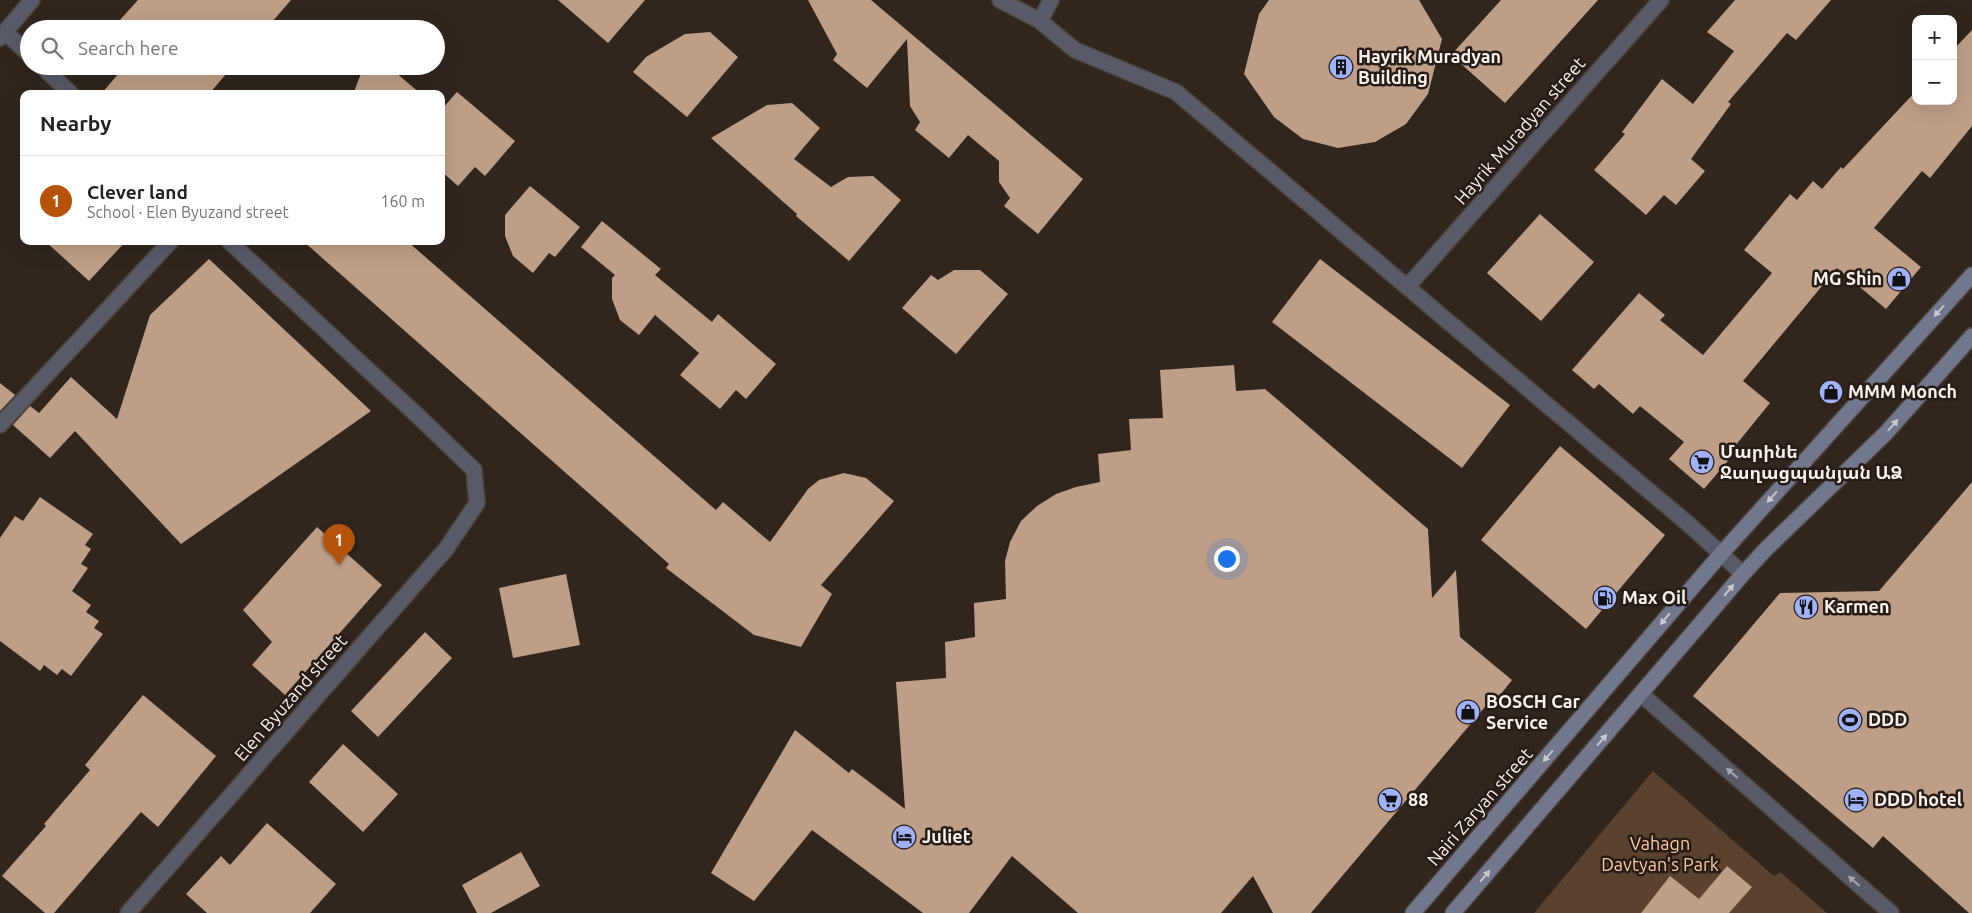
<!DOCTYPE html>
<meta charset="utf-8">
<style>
:root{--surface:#fff;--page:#f2f2f2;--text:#222;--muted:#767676;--line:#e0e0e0;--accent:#b45309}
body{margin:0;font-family:Ubuntu,"Noto Sans Armenian",sans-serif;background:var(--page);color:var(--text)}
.controls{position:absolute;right:15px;top:15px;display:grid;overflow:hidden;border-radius:10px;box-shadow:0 5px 20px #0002}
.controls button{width:45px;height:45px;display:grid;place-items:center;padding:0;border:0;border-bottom:1px solid var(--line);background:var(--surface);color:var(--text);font:25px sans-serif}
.you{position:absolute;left:1226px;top:558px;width:18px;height:18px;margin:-12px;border:4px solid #fff;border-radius:50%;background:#1a73e8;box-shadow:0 0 0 8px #1a73e833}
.badge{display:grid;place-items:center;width:32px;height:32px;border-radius:50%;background:var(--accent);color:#fff;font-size:16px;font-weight:700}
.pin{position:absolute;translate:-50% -41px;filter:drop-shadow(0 1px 2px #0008)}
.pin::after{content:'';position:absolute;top:26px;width:18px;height:15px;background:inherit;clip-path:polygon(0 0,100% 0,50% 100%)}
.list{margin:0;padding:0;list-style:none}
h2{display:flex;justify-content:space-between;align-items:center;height:65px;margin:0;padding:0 20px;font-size:21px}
h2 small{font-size:16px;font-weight:400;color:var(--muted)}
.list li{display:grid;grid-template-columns:32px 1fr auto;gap:15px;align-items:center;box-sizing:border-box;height:90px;padding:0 20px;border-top:1px solid var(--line)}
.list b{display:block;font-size:19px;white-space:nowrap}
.list p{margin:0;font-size:16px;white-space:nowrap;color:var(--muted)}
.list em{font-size:16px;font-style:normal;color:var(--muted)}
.icon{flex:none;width:28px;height:28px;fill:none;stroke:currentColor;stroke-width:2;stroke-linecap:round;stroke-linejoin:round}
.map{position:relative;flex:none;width:1972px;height:913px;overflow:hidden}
.search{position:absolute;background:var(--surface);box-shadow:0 5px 20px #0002;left:20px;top:20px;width:425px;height:55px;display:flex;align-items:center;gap:12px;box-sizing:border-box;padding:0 18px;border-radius:28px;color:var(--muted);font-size:19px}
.panel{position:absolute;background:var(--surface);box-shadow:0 5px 20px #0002;left:20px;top:90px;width:425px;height:155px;border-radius:10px}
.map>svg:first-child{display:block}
.green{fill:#5b422f}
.building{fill:#be9e87}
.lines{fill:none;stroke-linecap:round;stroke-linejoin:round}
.street-casing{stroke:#4c433b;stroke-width:18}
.secondary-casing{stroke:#4c433b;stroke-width:18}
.street{stroke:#575b68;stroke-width:15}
.secondary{stroke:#71778c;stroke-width:15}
.oneway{fill:#c9c7cb}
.oneway2{fill:#a8a6aa}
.labels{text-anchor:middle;stroke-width:5;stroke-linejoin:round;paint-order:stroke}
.poi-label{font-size:18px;font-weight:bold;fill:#f9f2ed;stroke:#261c15;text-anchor:start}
.street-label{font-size:18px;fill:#f9f2ed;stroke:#261c15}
.park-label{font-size:18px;fill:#ffc9a2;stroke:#261c15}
</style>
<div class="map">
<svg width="1972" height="913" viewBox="0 0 1972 913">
<rect width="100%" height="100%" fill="#30261e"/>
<path class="green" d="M1653 771 1774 876 1780 872 1827 913H1534Z"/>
<path class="building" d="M138 0H291L266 29H126L118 22Z
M558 0H645L608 43Z
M808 0H871L1083 179 1038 234 1004 206 1010 198 999 182V161L968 135 949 158 915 130 920 122 910 106 907 39 867 88 833 60 837 54Z
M1269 0H1419L1442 39 1428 94 1406 124 1375 142 1338 148 1303 139 1274 117 1244 74 1259 14Z
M1501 0H1598L1505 103 1451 55Z
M1735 0H1831L1796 40 1787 33 1728 102 1731 104 1691 159 1705 171 1676 205 1664 195 1646 215 1594 170 1625 134 1622 132 1662 79 1693 104 1734 51 1707 32Z
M1972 30V126L1930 178 1922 171 1874 228 1921 267 1886 309 1837 268 1743 381 1770 403 1735 446 1738 449 1704 489 1669 459 1684 442 1640 406 1633 414 1599 384 1594 389 1572 370 1639 293 1665 315 1660 320 1703 355 1772 273 1744 250 1790 194 1797 200 1813 181 1822 189 1841 167 1843 169 1916 91V101H1953V50Z
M710 32 738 57 687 117 633 72 646 57 685 34Z
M125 66H233L209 94H101Z
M364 66H388L421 94H353Z
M457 92 515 141 485 176 475 167 458 186 441 171V110Z
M792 103 820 128 794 159 831 187 848 177 873 176 901 200 849 261 796 216 797 214 711 138 767 105Z
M530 186 580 227 555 257 549 253 533 273 513 256 505 236V215Z
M1540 214 1594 262 1541 321 1487 273Z
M602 221 661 269 655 275 712 322 718 314 776 364 746 399 736 390 720 409 680 375 699 353 655 315 639 335 620 320 612 299V278L615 275 581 247Z
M45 241H126L89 281Z
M303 241H407L716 510 723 502 770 542 808 489 819 480 844 473 866 478 894 501 821 585 832 594 801 647 754 635 666 568 669 564Z
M209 259 371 411 181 544 75 431 50 458 13 425 30 406 39 413 71 377 117 419 150 315Z
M1320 259 1510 405 1462 468 1272 322Z
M954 270H980L1008 294 956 354 902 308 931 275 938 280Z
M1234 365 1236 391 1265 389 1428 529 1432 598 1456 570 1460 637 1512 680 1493 704 1490 701 1311 913H1273L1253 876 1221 913H1078L1012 856 969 913H923L812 830 754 901 711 873 795 730 849 773 852 769 905 809 896 682 946 678 945 642 975 637 974 603 1006 599 1005 561 1010 542 1021 521 1037 506 1056 494 1076 487 1100 482 1098 454 1131 450 1129 419 1163 418 1160 370Z
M0 383 15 395 0 411Z
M1560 446 1665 535 1586 629 1481 540Z
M1972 482V913H1969L1883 836 1873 848 1693 696 1780 593 1879 591Z
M40 497 93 534 85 545 91 549 81 564 88 568 72 591 91 605 86 612 99 621 94 628 103 634 71 676 62 669 57 675 44 665 40 671 0 641V538L15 516 23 521Z
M317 527 382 585 285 695 252 665 272 642 243 610Z
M566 574 580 645 513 658 499 588Z
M425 632 452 658 378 737 351 711Z
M143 695 216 756 158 827 141 812 54 913H45L2 876 46 826 44 824 90 770 85 765Z
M343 744 398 794 363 832 309 782Z
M267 823 336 884 310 913H207L186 894 221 856 230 865Z
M521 852 540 886 491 913H477L462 885Z
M1727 866 1752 887 1729 913H1641L1670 876 1699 899Z"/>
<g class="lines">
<g class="street-casing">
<path id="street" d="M1000 0 1040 21 1075 50 1176 92 1693 528 1743 574
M1040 21 1051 0
M5 32 29 54
M0 38 32 0
M42 66 71 94
M1408 286 1661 0
M0 425 171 241
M1641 694 1891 913
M128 913 446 549 477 503 474 470 420 418 229 241"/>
</g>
<g class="secondary-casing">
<path id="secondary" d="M1413 913 1721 554 1972 275
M1453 913 1743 574 1766 549 1886 433 1972 336"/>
</g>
<use href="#street" class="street"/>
<use href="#secondary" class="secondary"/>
</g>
<defs><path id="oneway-solid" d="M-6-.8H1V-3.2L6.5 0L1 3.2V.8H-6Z" transform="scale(1.25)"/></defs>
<g class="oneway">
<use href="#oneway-solid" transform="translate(1939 311) rotate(132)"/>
<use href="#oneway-solid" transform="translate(1893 425) rotate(-49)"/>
<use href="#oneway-solid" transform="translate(1772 497) rotate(132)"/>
<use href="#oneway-solid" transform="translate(1729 590) rotate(-50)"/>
<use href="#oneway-solid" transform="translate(1665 619) rotate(130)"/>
<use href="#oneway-solid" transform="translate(1602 740) rotate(-49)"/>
<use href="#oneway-solid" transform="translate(1548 756) rotate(131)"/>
<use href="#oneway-solid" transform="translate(1485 876) rotate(-49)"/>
</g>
<g class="oneway2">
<use href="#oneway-solid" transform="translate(1732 773) rotate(-139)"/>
<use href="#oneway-solid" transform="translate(1854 881) rotate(-139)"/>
</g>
<defs>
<g id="building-disc" transform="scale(1.25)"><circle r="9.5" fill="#a1b2fd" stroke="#261c15"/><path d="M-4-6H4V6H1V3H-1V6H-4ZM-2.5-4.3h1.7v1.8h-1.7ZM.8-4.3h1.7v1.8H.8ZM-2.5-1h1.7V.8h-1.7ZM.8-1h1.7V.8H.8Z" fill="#111"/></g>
<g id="shop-disc" transform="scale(1.25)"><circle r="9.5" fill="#a1b2fd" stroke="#261c15"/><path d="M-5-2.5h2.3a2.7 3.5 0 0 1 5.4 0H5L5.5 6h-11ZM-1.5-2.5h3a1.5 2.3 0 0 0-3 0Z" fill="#111"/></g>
<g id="supermarket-disc" transform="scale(1.25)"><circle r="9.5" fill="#a1b2fd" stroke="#261c15"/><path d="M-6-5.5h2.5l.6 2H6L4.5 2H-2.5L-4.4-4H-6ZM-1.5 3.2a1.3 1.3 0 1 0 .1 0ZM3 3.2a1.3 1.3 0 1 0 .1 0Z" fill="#111"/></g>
<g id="fuel-disc" transform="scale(1.25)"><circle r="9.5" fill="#a1b2fd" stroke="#261c15"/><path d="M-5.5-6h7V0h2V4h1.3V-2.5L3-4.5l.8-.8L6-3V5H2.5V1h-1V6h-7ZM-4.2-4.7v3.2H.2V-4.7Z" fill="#111"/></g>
<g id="restaurant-disc" transform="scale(1.25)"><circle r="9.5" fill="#a1b2fd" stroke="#261c15"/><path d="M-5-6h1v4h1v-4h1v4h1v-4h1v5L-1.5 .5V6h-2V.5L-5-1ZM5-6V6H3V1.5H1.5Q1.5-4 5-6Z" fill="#111"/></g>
<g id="stadium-disc" transform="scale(1.25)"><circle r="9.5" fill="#a1b2fd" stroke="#261c15"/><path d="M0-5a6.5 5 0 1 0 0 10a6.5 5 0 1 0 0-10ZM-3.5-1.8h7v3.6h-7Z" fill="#111"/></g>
<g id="hotel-disc" transform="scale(1.25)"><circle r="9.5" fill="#a1b2fd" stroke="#261c15"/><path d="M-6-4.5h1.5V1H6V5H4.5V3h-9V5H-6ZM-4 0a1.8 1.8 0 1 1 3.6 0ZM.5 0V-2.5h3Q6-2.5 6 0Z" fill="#111"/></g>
</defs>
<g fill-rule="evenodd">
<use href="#building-disc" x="1341" y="67"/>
<use href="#shop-disc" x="1899" y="279"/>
<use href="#shop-disc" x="1831" y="392"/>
<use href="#supermarket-disc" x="1702" y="462"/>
<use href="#fuel-disc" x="1605" y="598"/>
<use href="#restaurant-disc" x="1806" y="607"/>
<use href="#shop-disc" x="1468" y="712"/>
<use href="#stadium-disc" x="1850" y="720"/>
<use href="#supermarket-disc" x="1390" y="800"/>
<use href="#hotel-disc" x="1856" y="800"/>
<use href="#hotel-disc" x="904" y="837"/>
</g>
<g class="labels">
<g class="poi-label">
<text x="1358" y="63">Hayrik Muradyan<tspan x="1358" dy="21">Building</tspan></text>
<text x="1882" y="285" text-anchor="end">MG Shin</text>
<text x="1848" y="398">MMM Monch</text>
<text x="1720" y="458">Մարինե<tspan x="1720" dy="21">Ջաղացպանյան ԱՁ</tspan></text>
<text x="1622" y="604">Max Oil</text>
<text x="1824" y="613">Karmen</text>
<text x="1486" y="708">BOSCH Car<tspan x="1486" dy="21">Service</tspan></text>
<text x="1868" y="726">DDD</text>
<text x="1408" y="806">88</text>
<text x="1874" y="806">DDD hotel</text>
<text x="922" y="843">Juliet</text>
</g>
<g class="street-label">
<text transform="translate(1520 131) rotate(-49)" y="6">Hayrik Muradyan street</text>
<text transform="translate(291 698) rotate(-49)" y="6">Elen Byuzand street</text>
<text transform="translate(1480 807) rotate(-49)" y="6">Nairi Zaryan street</text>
</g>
<g class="park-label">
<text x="1660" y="850">Vahagn<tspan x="1660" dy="21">Davtyan's Park</tspan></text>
</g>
</g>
</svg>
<div class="controls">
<button>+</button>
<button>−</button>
</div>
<div class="you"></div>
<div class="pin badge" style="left:339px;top:565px">1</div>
<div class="search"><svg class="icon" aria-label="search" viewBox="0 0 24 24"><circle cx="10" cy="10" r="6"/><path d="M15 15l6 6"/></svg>Search here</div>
<section class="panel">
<h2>Nearby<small></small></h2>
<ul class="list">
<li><span class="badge">1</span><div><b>Clever land</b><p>School · Elen Byuzand street</p></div><em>160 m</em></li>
</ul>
</section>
</div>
